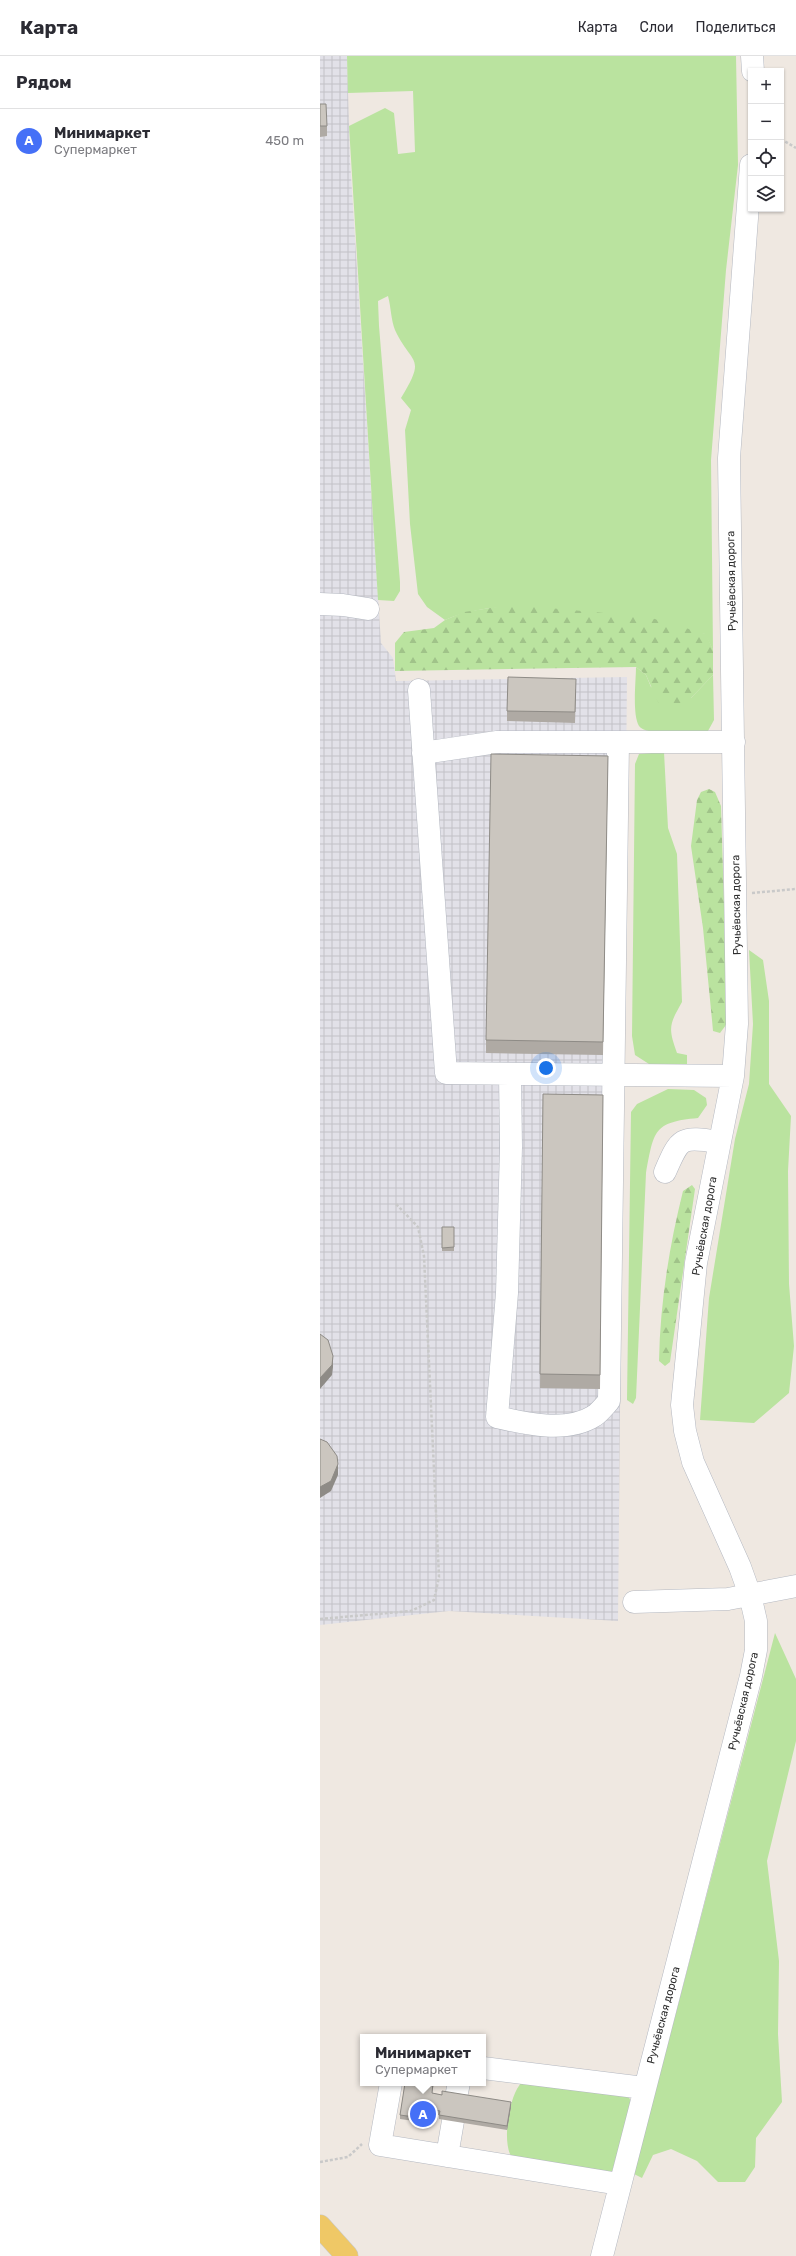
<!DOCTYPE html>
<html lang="ru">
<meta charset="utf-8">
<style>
:root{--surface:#fff;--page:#f7f7f7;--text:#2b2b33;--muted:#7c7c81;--line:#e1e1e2;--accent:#4570f7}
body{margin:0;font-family:Rubik,sans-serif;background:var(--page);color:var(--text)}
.controls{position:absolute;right:12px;top:12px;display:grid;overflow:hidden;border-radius:0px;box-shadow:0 1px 3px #0004}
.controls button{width:36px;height:36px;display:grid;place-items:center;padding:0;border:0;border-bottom:1px solid var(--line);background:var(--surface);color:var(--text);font:20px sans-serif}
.you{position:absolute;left:226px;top:1012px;width:14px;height:14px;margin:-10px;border:3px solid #fff;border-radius:50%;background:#1a73e8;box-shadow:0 0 0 6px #1a73e833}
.badge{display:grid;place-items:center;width:26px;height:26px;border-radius:50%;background:var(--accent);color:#fff;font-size:13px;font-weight:700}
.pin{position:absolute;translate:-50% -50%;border:2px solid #fff;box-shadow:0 1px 4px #0006}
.popup{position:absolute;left:40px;top:1978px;width:126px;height:52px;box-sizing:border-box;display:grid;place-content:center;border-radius:0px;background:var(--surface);filter:drop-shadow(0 1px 3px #0005);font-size:13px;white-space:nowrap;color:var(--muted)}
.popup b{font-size:15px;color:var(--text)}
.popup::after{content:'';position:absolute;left:50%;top:100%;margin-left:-8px;border:8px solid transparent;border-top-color:var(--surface)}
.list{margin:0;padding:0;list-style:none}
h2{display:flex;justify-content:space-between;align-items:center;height:52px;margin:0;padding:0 16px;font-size:17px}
h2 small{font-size:13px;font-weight:400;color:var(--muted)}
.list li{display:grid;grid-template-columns:26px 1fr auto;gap:12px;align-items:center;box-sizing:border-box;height:64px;padding:0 16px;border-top:1px solid var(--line)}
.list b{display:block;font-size:15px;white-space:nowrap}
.list p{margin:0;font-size:13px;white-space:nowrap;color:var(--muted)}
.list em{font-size:13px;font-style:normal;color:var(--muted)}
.icon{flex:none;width:22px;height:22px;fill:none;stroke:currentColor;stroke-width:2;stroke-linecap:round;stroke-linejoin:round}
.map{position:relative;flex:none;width:476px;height:2200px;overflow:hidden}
header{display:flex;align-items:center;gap:24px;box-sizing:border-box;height:56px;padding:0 20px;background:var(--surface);border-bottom:1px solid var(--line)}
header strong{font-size:19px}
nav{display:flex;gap:22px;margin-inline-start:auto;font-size:14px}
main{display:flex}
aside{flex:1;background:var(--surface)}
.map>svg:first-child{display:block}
.industrial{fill:url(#industrial-grid)}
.grass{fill:#bae39f}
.forest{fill:url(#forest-firs)}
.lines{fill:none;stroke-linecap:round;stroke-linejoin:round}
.minor-casing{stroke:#b4b8c1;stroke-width:23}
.major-casing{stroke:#c9c9c9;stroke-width:23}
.path{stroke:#c9c9c9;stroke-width:2.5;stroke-dasharray:3 2;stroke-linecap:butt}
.minor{stroke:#fff;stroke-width:22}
.major{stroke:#efc866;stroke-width:22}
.wall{fill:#afaaa4}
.shaded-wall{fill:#8e8b86}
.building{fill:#cbc6bf;stroke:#8e8b86}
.labels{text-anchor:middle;stroke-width:4;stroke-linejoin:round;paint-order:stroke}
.street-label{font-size:11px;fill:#2e2e2e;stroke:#fff}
</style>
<header>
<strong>Карта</strong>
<nav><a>Карта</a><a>Слои</a><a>Поделиться</a></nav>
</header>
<main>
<aside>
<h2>Рядом<small></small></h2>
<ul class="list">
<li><span class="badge">A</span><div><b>Минимаркет</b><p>Супермаркет</p></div><em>450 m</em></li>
</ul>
</aside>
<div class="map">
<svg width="476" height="2200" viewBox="0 0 476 2200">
<defs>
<pattern id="industrial-grid" width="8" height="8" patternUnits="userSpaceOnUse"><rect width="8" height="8" fill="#e2e1e8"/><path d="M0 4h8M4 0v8" fill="none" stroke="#c2c1c7"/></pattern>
<pattern id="forest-firs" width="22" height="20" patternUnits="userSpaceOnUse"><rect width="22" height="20" fill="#bae39f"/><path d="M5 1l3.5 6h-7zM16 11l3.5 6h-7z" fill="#a0c389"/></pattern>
</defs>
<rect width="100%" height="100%" fill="#efe8e1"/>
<path class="industrial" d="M0 0H27L30 104 61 587 73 602 76 625 307 621 298 1565 129 1555 0 1569Z"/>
<path class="grass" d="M27 0H416L418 109 406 214 391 404 393 594 385 578C352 572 318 567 284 561 231 553 176 542 125 564L107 551 98 538 90 468 85 374 91 354 81 342C107 299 92 310 75 274 71 264 71 251 68 240L58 245 59 270 80 526V535L74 545 58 544 29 70 65 52 74 57 78 98 95 96 93 35 28 37Z
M316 611 326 619 331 631 371 642 393 619 394 664 388 675C375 675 326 681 319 670 312 658 316 625 316 611Z
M344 696 348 772 357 798 362 946C349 969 348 972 357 997L367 999V1009L329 1008 315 999 312 980 315 708 319 698Z
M429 894 443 904 449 945V1028L471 1060 468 1115 469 1228 474 1290 469 1337 434 1367 380 1364 389 1242 415 1083 429 1028 433 968Z
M348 1033 374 1034 386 1042 387 1049 378 1062C333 1066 334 1075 326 1117L316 1342 313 1348 307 1344 311 1056 317 1048Z
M455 1577 476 1623V1685L447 1805 459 1905 458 1978 462 2046 436 2082 435 2111 425 2126H398L377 2105 351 2093 333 2099 322 2122 314 2118Z
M202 2026 308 2039 311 2046 292 2116 191 2100C182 2084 189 2039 202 2026Z"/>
<path class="forest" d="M177 551H218L328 561 386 578 393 594V619L371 642 355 650 339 648 326 619 316 611 75 615V587L84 576 114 572 125 564 144 556Z
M389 733 395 736 401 750 407 947 406 969 400 977 393 975 392 964 383 872 371 790 377 744 381 736Z
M372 1129 375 1133 350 1306 345 1310 339 1305C340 1248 349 1191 363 1135Z"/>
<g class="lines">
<g class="minor-casing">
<path id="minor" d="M432 0 433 15
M0 548 23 549 48 553
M99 634 126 1017 413 1020
M103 697 177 686H414
M190 1018 191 1091 187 1237 177 1361C206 1368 247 1377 274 1360 280 1356 285 1349 289 1345L298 686
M345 1116C360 1081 361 1080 399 1086
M314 1546 408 1543 476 1530
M163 2012 324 2032
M71 2027 60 2089 299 2128
M136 2041 139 2027
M127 2100 133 2065
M282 2200 431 1620 436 1594V1565L430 1539 420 1511 373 1406 365 1375 362 1349 376 1207 413 1020 417 968 409 402 431 109"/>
</g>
<g class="major-casing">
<path id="major" d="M0 2170 27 2200"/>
</g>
<path class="path" d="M461 83 476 92
M432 837 476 833
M0 1563 91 1555 114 1544 119 1521 104 1200 98 1171 76 1148
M0 2106 28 2101 42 2088"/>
<use href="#minor" class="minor"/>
<use href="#major" class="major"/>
</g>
<path class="wall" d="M0 48 7 70V80L0 81Z
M256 633 255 667 187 665V655Z
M288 700 283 999 166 997V984Z
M223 1038 283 1039 280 1333 220 1332Z
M122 1171H134V1195H122Z
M85 2027H114L112 2037 191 2050 187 2074 119 2063V2059L109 2057 108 2067 80 2063V2059Z"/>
<path class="shaded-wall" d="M13 1300V1311L12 1319 0 1333V1322Z
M18 1408V1419L11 1435 0 1442V1431Z
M191 2046V2050L187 2074V2070Z"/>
<path class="building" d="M0 48H6L7 70H0Z
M188 621 256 623 255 656 187 655Z
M171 698 288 700 283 986 166 984Z
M223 1038 283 1039 280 1319 220 1318Z
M122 1171H134V1191L122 1192Z
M0 1278 8 1284 13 1300 12 1309 0 1322Z
M0 1383 7 1386 17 1400 18 1408 11 1425 0 1431Z
M85 2027H113L112 2037 122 2039V2035L191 2046 187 2070 119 2059 120 2055 109 2053 108 2063 80 2059Z"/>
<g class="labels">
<g class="street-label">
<text transform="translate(411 525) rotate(-91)" y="4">Ручьёвская дорога</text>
<text transform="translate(416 849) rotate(-91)" y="4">Ручьёвская дорога</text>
<text transform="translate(384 1170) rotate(-80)" y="4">Ручьёвская дорога</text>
<text transform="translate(423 1645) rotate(-77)" y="4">Ручьёвская дорога</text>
<text transform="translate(343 1959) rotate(-75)" y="4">Ручьёвская дорога</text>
</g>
</g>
</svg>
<div class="controls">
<button>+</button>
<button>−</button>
<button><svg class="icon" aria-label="locate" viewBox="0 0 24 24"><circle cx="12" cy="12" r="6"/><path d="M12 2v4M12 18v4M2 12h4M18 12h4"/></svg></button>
<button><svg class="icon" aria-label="layers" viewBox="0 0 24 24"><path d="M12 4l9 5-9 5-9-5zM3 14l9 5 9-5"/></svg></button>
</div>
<div class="you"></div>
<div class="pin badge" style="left:103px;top:2058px">A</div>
<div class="popup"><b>Минимаркет</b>Супермаркет</div>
</div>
</main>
